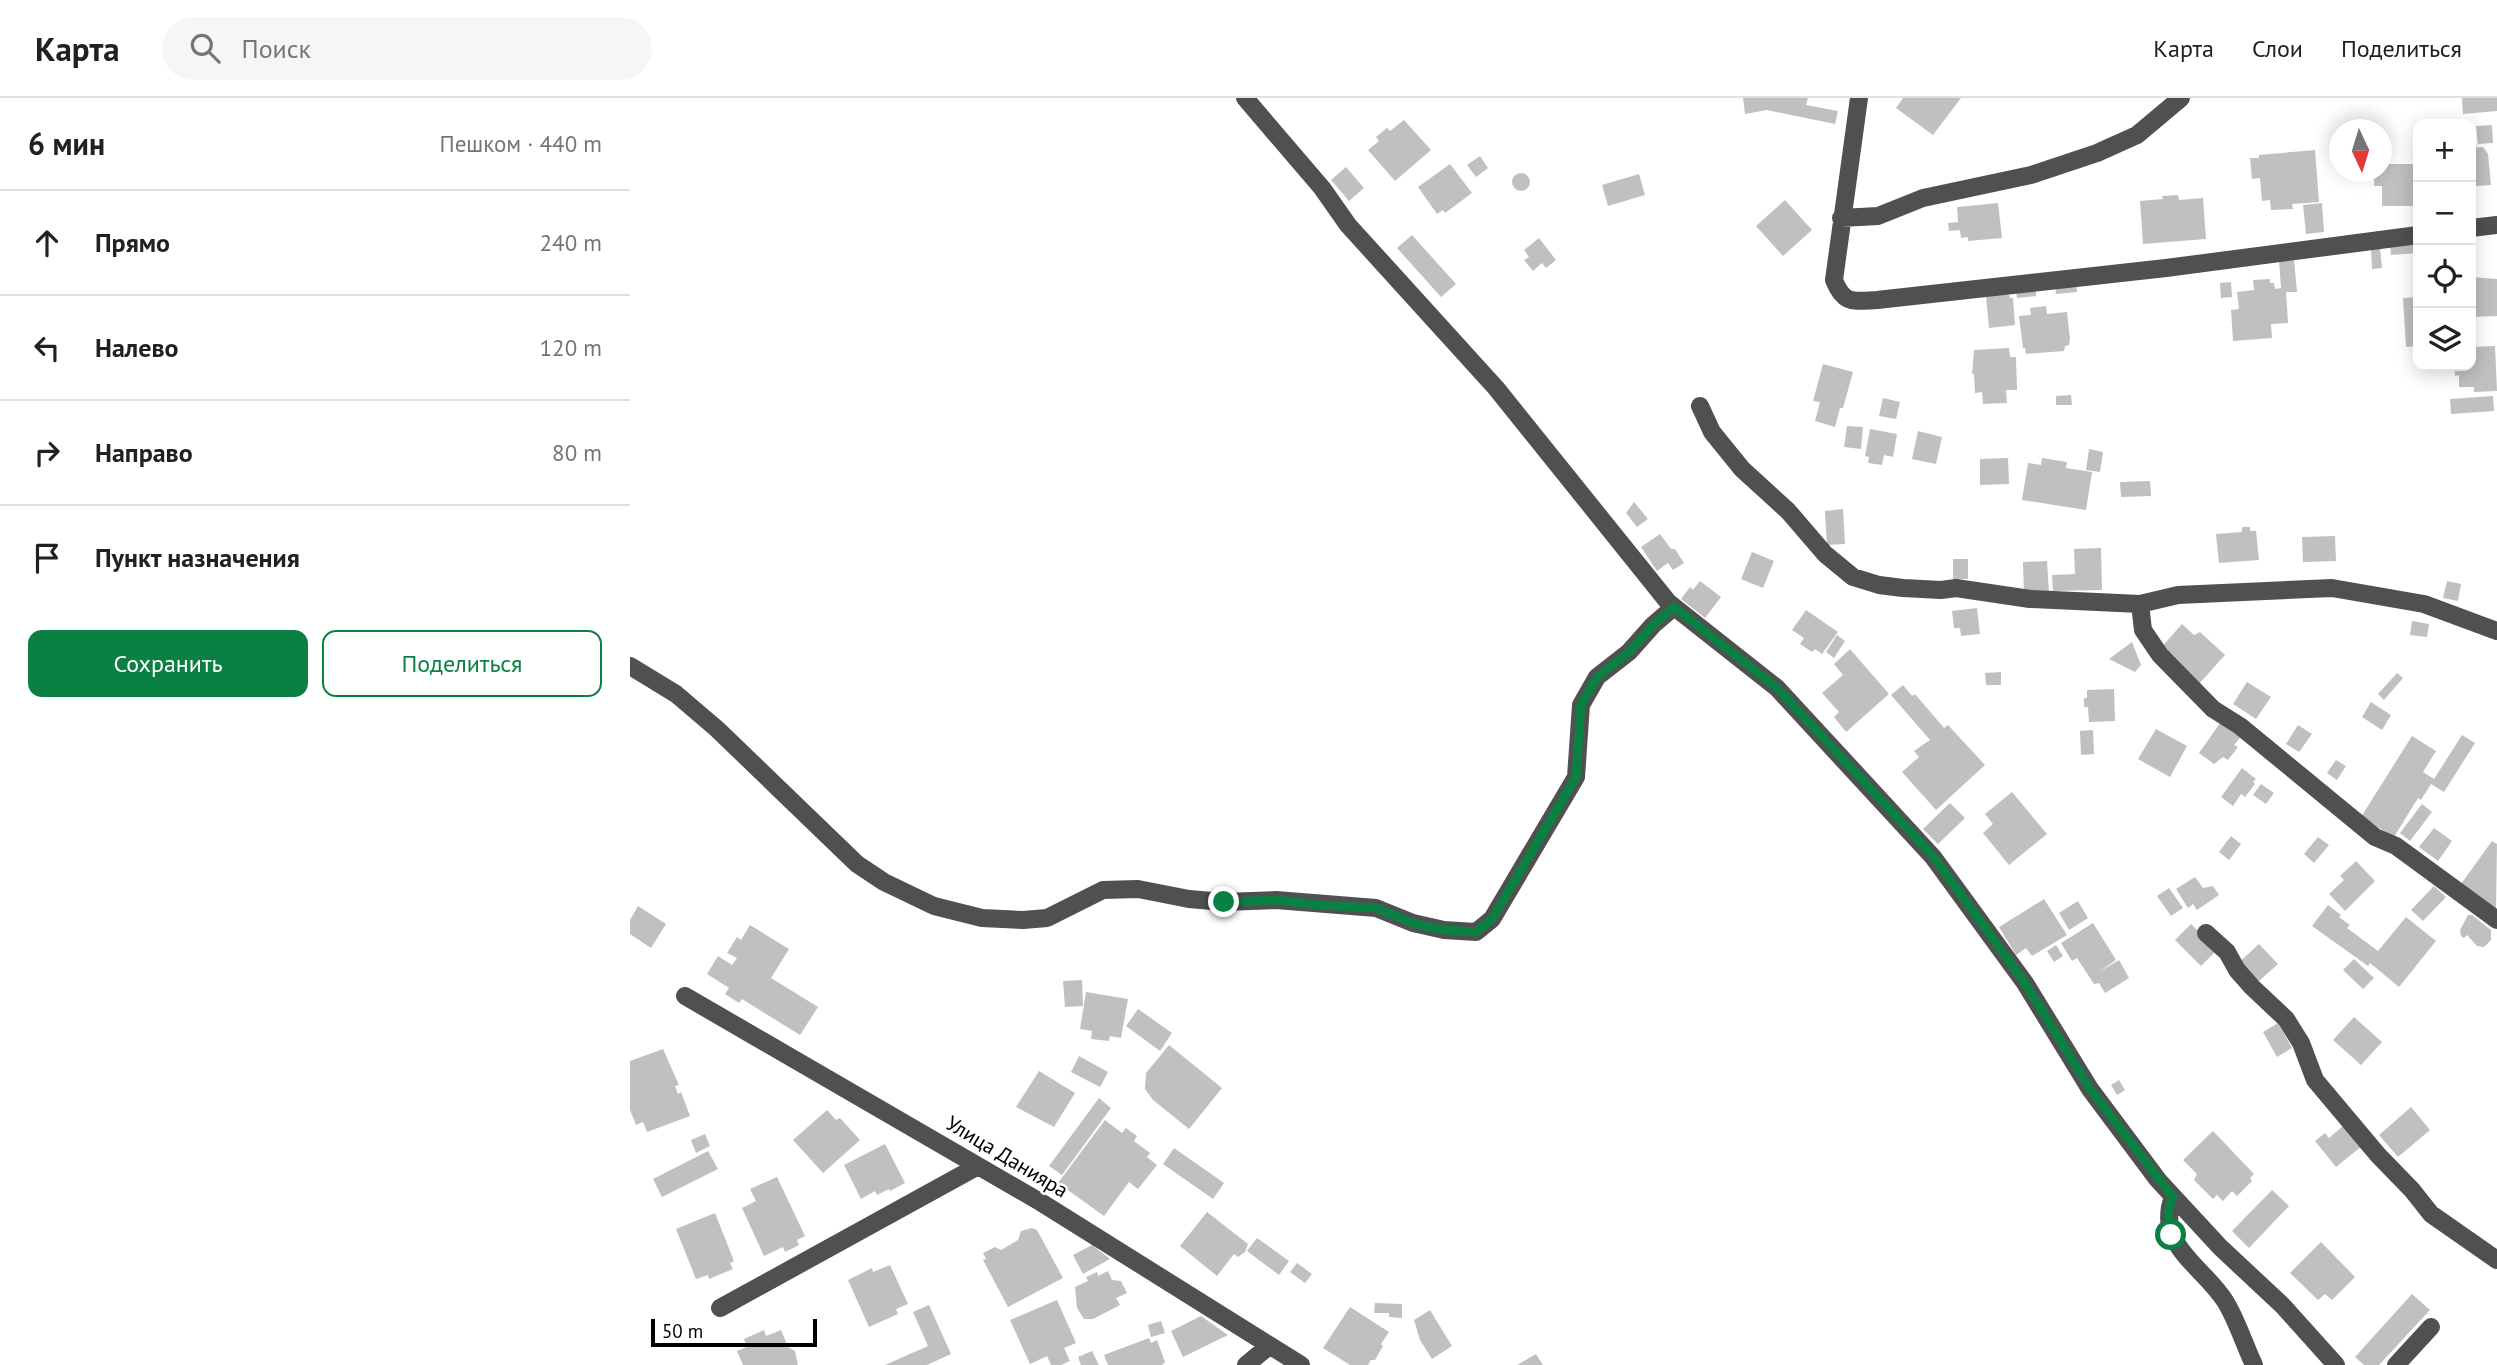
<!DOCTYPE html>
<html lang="ru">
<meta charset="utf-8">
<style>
:root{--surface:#fff;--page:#f6f6f6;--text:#202124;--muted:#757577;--line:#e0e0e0;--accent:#0b8043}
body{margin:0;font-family:"PT Sans",sans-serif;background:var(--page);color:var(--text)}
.controls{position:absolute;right:21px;top:21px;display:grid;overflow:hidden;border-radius:14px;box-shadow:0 4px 18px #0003}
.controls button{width:63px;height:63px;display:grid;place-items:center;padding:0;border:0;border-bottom:2px solid var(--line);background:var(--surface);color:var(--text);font:35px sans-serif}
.compass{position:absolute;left:1699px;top:21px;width:63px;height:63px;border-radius:50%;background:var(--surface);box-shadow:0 4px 18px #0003;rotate:176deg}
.scale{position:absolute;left:21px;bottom:18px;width:166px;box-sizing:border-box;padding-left:7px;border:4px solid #000;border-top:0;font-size:19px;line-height:24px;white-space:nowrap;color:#000;-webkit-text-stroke:5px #fff;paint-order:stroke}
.stop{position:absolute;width:21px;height:21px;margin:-16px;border:5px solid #0b8043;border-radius:50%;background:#fff}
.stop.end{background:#0b8043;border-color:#fff;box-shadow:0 2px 7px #0008}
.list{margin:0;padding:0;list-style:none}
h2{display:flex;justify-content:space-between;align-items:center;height:91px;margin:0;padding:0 28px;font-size:30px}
h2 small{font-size:23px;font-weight:400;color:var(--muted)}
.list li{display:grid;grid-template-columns:46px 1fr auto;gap:21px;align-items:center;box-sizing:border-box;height:105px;padding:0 28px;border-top:2px solid var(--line)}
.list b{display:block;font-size:26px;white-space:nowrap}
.list em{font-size:23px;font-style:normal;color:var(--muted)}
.actions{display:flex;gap:14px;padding:21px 28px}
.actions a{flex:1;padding:16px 0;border:2px solid var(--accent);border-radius:14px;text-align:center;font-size:24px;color:var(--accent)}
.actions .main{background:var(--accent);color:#fff}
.icon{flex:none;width:38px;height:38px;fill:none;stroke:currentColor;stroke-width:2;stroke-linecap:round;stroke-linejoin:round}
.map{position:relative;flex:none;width:1867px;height:1267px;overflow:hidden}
header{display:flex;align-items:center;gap:42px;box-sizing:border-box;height:98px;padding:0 35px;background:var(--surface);border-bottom:2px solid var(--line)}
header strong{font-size:33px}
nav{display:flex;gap:38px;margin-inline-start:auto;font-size:24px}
.search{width:490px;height:63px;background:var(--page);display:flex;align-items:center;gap:18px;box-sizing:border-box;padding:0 24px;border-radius:38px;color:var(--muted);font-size:26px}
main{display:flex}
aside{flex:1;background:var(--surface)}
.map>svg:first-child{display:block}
.building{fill:#c0c0c0}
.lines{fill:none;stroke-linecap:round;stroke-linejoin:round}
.minor{stroke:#505050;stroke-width:18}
.route{stroke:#0b8043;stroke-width:9}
.labels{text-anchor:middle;stroke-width:5;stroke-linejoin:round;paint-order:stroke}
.street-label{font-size:21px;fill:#000;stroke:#fff}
</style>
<header>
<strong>Карта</strong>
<div class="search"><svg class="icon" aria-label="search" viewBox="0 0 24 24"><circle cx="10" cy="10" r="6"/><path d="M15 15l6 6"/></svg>Поиск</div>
<nav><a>Карта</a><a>Слои</a><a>Поделиться</a></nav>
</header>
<main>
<aside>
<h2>6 мин<small>Пешком · 440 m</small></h2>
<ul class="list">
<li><svg class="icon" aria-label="ahead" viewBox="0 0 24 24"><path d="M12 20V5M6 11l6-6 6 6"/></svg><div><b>Прямо</b></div><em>240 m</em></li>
<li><svg class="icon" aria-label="left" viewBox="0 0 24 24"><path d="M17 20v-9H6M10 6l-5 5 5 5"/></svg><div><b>Налево</b></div><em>120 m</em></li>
<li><svg class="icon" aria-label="right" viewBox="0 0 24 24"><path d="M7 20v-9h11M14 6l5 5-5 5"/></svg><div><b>Направо</b></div><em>80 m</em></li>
<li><svg class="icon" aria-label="arrive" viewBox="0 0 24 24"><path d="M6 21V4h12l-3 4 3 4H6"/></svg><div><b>Пункт назначения</b></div></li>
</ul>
<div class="actions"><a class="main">Сохранить</a><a>Поделиться</a></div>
</aside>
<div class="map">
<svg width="1867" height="1267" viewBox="0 0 1867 1267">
<rect width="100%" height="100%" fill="#fff"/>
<path class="building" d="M1113 0H1178L1176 7 1208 13 1205 26 1137 12 1115 16Z
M1273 0H1331L1303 37 1266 10Z
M1832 0H1867V13L1833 16Z
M774 22 801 52 765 83 738 52 749 43 746 39 757 30 760 33Z
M1862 27 1863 45 1848 46 1846 28Z
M1853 49 1858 56 1861 87 1846 88 1841 96V50Z
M1685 52 1689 104 1662 106 1663 111 1641 112 1640 102 1632 103 1630 80 1622 81 1620 60H1629V57Z
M850 58 858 70 846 79 837 67Z
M820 66 842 95 815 115 813 112 807 116 788 89Z
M1752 66H1788V108H1752V88H1744V74H1752Z
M716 69 734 90 719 103 701 82Z
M882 84a9 9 0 1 1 18 0a9 9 0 1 1-18 0Z
M1009 76 1015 97 978 108 972 87Z
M1548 97 1549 102 1573 100 1576 141 1513 146 1510 103 1533 101 1532 98Z
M1155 102 1182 132 1153 158 1126 128Z
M1368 105 1372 140 1338 143V139L1331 140 1330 132 1319 133 1318 125 1328 124 1327 109Z
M1692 105 1694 134 1676 136 1673 107Z
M782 137 826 186 811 199 767 150Z
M909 140 926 162 916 170 912 165 903 173 894 162 899 159 894 152Z
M1788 145V155L1761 157 1760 147Z
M1750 150 1752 170 1742 171 1741 151Z
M1664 162 1667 194H1656L1658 225 1641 226 1642 240 1603 243 1601 212 1609 211 1607 194 1624 192 1623 182 1640 181V185H1644L1645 191 1651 190 1649 163Z
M1841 179 1867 181V218L1841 219Z
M1601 184 1602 199 1591 200 1590 185Z
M1446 185 1447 194 1426 196 1425 187Z
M1406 191V198L1387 200 1386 193Z
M1379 196 1380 200H1383L1385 227 1359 230 1356 198Z
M1788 199V248L1776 249 1773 200Z
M1416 208 1417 216 1437 214 1440 241 1439 247 1435 248 1434 253 1396 256 1395 250H1393L1389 218 1401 217 1400 210Z
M1841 247 1844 249 1865 248 1867 293 1844 294V289H1829V277L1825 278 1824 268H1841Z
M1379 250 1380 259H1386L1387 292H1376L1377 305 1353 306 1352 294 1345 295 1344 276H1342L1344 252Z
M1193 266 1223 274 1213 310H1210L1205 329 1185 323 1190 304 1183 303Z
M1441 297 1442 307H1426V298Z
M1863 298 1864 313 1821 316 1820 301Z
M1253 300 1270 304 1266 321 1249 318Z
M1217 328 1233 329 1231 351 1214 349Z
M1240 331 1267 336 1263 359 1254 357 1252 367 1238 365 1239 359 1235 358Z
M1288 333 1312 339 1306 366 1282 361Z
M1459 351 1473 354 1470 374 1456 372Z
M1378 360 1379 386 1350 387V361Z
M1412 360 1437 364 1436 370 1462 374 1456 412 1392 402 1398 365 1411 367Z
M1520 383 1521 398 1491 399 1490 384Z
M1004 404 1018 421 1007 429 996 415Z
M1213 411 1215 446 1197 447 1195 413Z
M1612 429H1620V433H1626L1629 462 1589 465 1586 436 1612 434Z
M1030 436 1041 451H1045L1054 465 1043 472 1038 465 1027 473 1011 449Z
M1705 438 1706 463 1673 464 1672 439Z
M1471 450 1472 492 1423 493 1422 477 1445 476 1444 451Z
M1122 454 1144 463 1133 490 1111 481Z
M1323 461H1338V481H1323Z
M1417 463 1419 495 1394 496 1393 464Z
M1070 483 1091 499 1075 520 1051 501 1060 489 1063 492Z
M1817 483 1831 486 1828 503 1813 500Z
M1347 510 1350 536 1331 538 1330 530H1324L1322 513Z
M1176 512 1208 534 1192 556 1185 551 1182 554 1170 546 1174 540 1162 532Z
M1782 523 1799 526 1797 539 1780 537Z
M1552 526 1564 537 1570 534 1595 557 1569 586 1530 551Z
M1207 537 1215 543 1204 560 1196 554Z
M1502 544 1511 567 1505 574 1479 561Z
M1220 551 1259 596 1216 634 1204 619 1209 614 1192 595 1213 577 1204 566Z
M1371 574V587H1356L1355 575Z
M1767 575 1773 580 1754 602 1748 596Z
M1617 584 1641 599 1626 621 1603 606Z
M1273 587 1282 598 1285 596 1314 630 1318 627 1355 667 1306 712 1272 674 1289 659 1284 653 1300 642 1261 597Z
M1484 591 1485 623 1459 624 1458 609H1454V600H1457V592Z
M1741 604 1761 617 1752 632 1732 619Z
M1593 621 1613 636 1604 647 1608 649 1598 662 1593 659 1584 666 1569 655Z
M1668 627 1682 636 1669 654 1656 646Z
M1526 631 1557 648 1540 679 1508 661Z
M1463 632 1464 656 1451 657 1450 633Z
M1832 637 1845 645 1814 694 1801 686 1791 702 1788 700 1764 739 1731 719 1782 638 1806 653 1793 674 1804 681Z
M1706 662 1716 668 1707 682 1697 675Z
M1612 670 1626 681 1623 684 1625 686 1615 699 1611 696 1603 708 1591 699Z
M1631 686 1644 695 1636 706 1623 697Z
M1382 694 1417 736 1379 767 1353 735 1363 726 1355 716Z
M1320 705 1335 720 1308 746 1293 731Z
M1792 706 1802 714 1780 743 1770 735Z
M1804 730 1822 743 1808 763 1789 749Z
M1601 738 1611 746 1599 762 1589 754Z
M1688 739 1699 747 1684 765 1674 756Z
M1862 743 1867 746 1866 810 1831 786Z
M1726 763 1745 783 1715 813 1699 796 1714 782 1710 778Z
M1565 779 1573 790 1583 788 1589 797 1567 812 1563 806 1558 810 1546 791Z
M1804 788 1816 799 1793 823 1781 812Z
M1539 790 1553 810 1541 818 1527 798Z
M1414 801 1437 837 1402 858 1396 850 1386 857 1369 829Z
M1448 803 1458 820 1439 832 1429 815Z
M1698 807 1711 817 1709 819 1720 827 1717 830 1748 853 1776 819 1806 843 1769 889 1740 865 1738 868 1682 828Z
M8 808 36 826 21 850 0 836V822Z
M1838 817H1842L1861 832V842L1854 849 1847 848 1837 837 1834 840 1831 838 1830 832Z
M1463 825 1486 862 1469 874 1489 862 1499 880 1475 895 1469 885 1464 886 1447 860 1442 863 1431 845Z
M1561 826 1587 852 1571 868 1545 842Z
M120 827 159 851 141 880 188 909 170 937 112 901 109 905 95 896 99 890 77 876 88 858 102 867 107 860 97 855 107 839 111 842Z
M1629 846 1648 866 1629 883 1606 867Z
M1426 847 1433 858 1424 864 1417 853Z
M1724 861 1744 880 1733 891 1713 872Z
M452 882 453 908 435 909 433 883Z
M456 894 498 901 491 940 480 938 479 943 461 941 462 933 450 931Z
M508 911 542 935 530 953 496 928Z
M1724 919 1752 944 1731 967 1703 942Z
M1648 925 1662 950 1647 959 1633 934Z
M539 947 592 990 559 1031 523 1002 515 991 516 975Z
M33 951 49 987 45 988 48 996 51 994 60 1018 17 1034 13 1024 6 1027 0 1012V963Z
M449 958 478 974 470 989 441 974Z
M409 973 445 995 424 1029 386 1009Z
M1489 982 1495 992 1487 997 1481 987Z
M469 1000 481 1010 432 1077 419 1068Z
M1781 1009 1800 1032 1768 1059 1749 1037Z
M197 1012 206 1022 210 1020 230 1042 193 1075 163 1042Z
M475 1022 492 1035 496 1030 507 1038 504 1043 520 1055 517 1059 527 1067 508 1091 499 1084 474 1118 428 1085Z
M1714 1027 1732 1048 1706 1069 1685 1043 1695 1035 1699 1040Z
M1583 1033 1624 1076 1620 1080 1622 1083 1607 1098 1602 1093 1593 1103 1587 1097 1583 1101 1564 1082 1567 1076 1553 1062Z
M75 1036 80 1048 66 1055 61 1042Z
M255 1046 275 1085 260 1093 259 1091 247 1097 245 1093 231 1101 214 1067Z
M544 1050 594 1085 583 1101 533 1066Z
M78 1053 88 1071 32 1099 23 1081Z
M147 1079 175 1138 167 1142 169 1147 155 1154 153 1149 134 1158 112 1110 126 1103 120 1091Z
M1642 1092 1659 1108 1619 1150 1602 1133Z
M577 1114 618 1146 615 1154 608 1159 604 1156 587 1178 550 1148Z
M85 1115 104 1163 100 1165 103 1171 79 1181 78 1177 66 1181 46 1131Z
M402 1130 407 1132 433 1180 378 1209 353 1162 356 1161 353 1155 365 1149 371 1152 388 1142 391 1133Z
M627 1140 659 1163 649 1177 617 1153Z
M1691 1144 1725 1179 1702 1202 1695 1196 1688 1202 1660 1175Z
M462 1147 480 1161 453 1176 443 1157Z
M667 1165 682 1176 675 1185 660 1174Z
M260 1167 278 1206 266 1211 268 1216 239 1229 218 1182 242 1170 243 1174Z
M478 1173 482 1182 491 1183 497 1195 486 1200 490 1207 463 1221H454L447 1210 445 1189 458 1183 456 1179 467 1174 468 1178Z
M1782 1196 1800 1212 1749 1267H1734L1725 1259Z
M427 1202 446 1245 434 1250 440 1263 431 1267H421L417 1258 400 1266 380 1222Z
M745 1205 772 1206V1220L759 1219V1215H744Z
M299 1207 321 1256 297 1267H255L298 1248 283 1214Z
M720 1209 759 1234 751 1246 753 1248 745 1262H741L738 1267H720L693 1250Z
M800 1212 822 1248 802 1261 790 1242 784 1222Z
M571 1218 598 1237 553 1259 541 1233Z
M531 1223 535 1235 521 1239 518 1227Z
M134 1232 136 1238 151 1232 158 1249 165 1253 168 1267H113L107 1253 117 1249 114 1241Z
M519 1240 521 1245 527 1242 535 1264 532 1267H478L474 1257Z
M462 1253 469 1267H451L448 1259Z
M906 1256 913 1267H887Z"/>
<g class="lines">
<path class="minor" d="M615 0 692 90 718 127 866 290 1038 504 1147 590 1303 759 1395 885 1460 991 1528 1082 1590 1149 1653 1208 1706 1267
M1229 0 1204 182C1214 207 1223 203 1247 202L1536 170 1788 137
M1211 120 1248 118 1293 100 1401 77 1467 55 1507 37 1551 0
M1841 130 1867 127
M1070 308 1082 334 1112 371 1158 413 1195 456 1223 479 1249 487 1273 490 1311 492 1326 490 1400 501 1510 506 1513 532 1530 557 1583 611 1610 628 1745 739 1766 748 1867 822
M1510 506 1548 497 1702 490 1794 506 1867 533
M0 568 46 596 87 631 227 766 254 784 304 808 352 820 393 822 417 820 473 792 508 791 559 801 594 804 646 802 746 810 783 825 814 832 846 834 862 821 946 679 951 607 967 579 999 554 1023 527 1044 509
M1576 835 1597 854 1607 872 1622 889 1656 921 1671 945 1685 982 1748 1057 1782 1092 1801 1116 1867 1162
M55 898 412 1105 671 1267
M1543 1099C1525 1147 1573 1168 1595 1203 1606 1220 1615 1248 1624 1267
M90 1210 348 1068
M616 1267 639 1248
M1766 1267 1801 1229"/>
</g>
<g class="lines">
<path class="route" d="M594 804 646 802 690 807 746 810 783 825 814 832 846 834 862 821 946 679 951 607 967 579 999 554 1023 527 1044 509 1147 590 1303 758 1395 885 1460 991 1543 1099 1538 1113 1541 1137"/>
</g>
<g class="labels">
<g class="street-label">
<text transform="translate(377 1059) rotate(31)" y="7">Улица Данияра</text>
</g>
</g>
</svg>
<div class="controls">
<button>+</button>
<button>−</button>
<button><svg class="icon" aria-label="locate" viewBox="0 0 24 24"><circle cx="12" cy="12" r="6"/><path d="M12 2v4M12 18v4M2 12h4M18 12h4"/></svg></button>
<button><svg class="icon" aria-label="layers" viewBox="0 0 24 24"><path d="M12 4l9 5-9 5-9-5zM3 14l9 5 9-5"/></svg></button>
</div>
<svg class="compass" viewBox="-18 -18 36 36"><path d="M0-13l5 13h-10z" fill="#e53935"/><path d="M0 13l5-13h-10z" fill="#757577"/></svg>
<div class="scale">50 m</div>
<div class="stop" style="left:1541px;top:1137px"></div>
<div class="stop end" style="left:594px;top:804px"></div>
</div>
</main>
